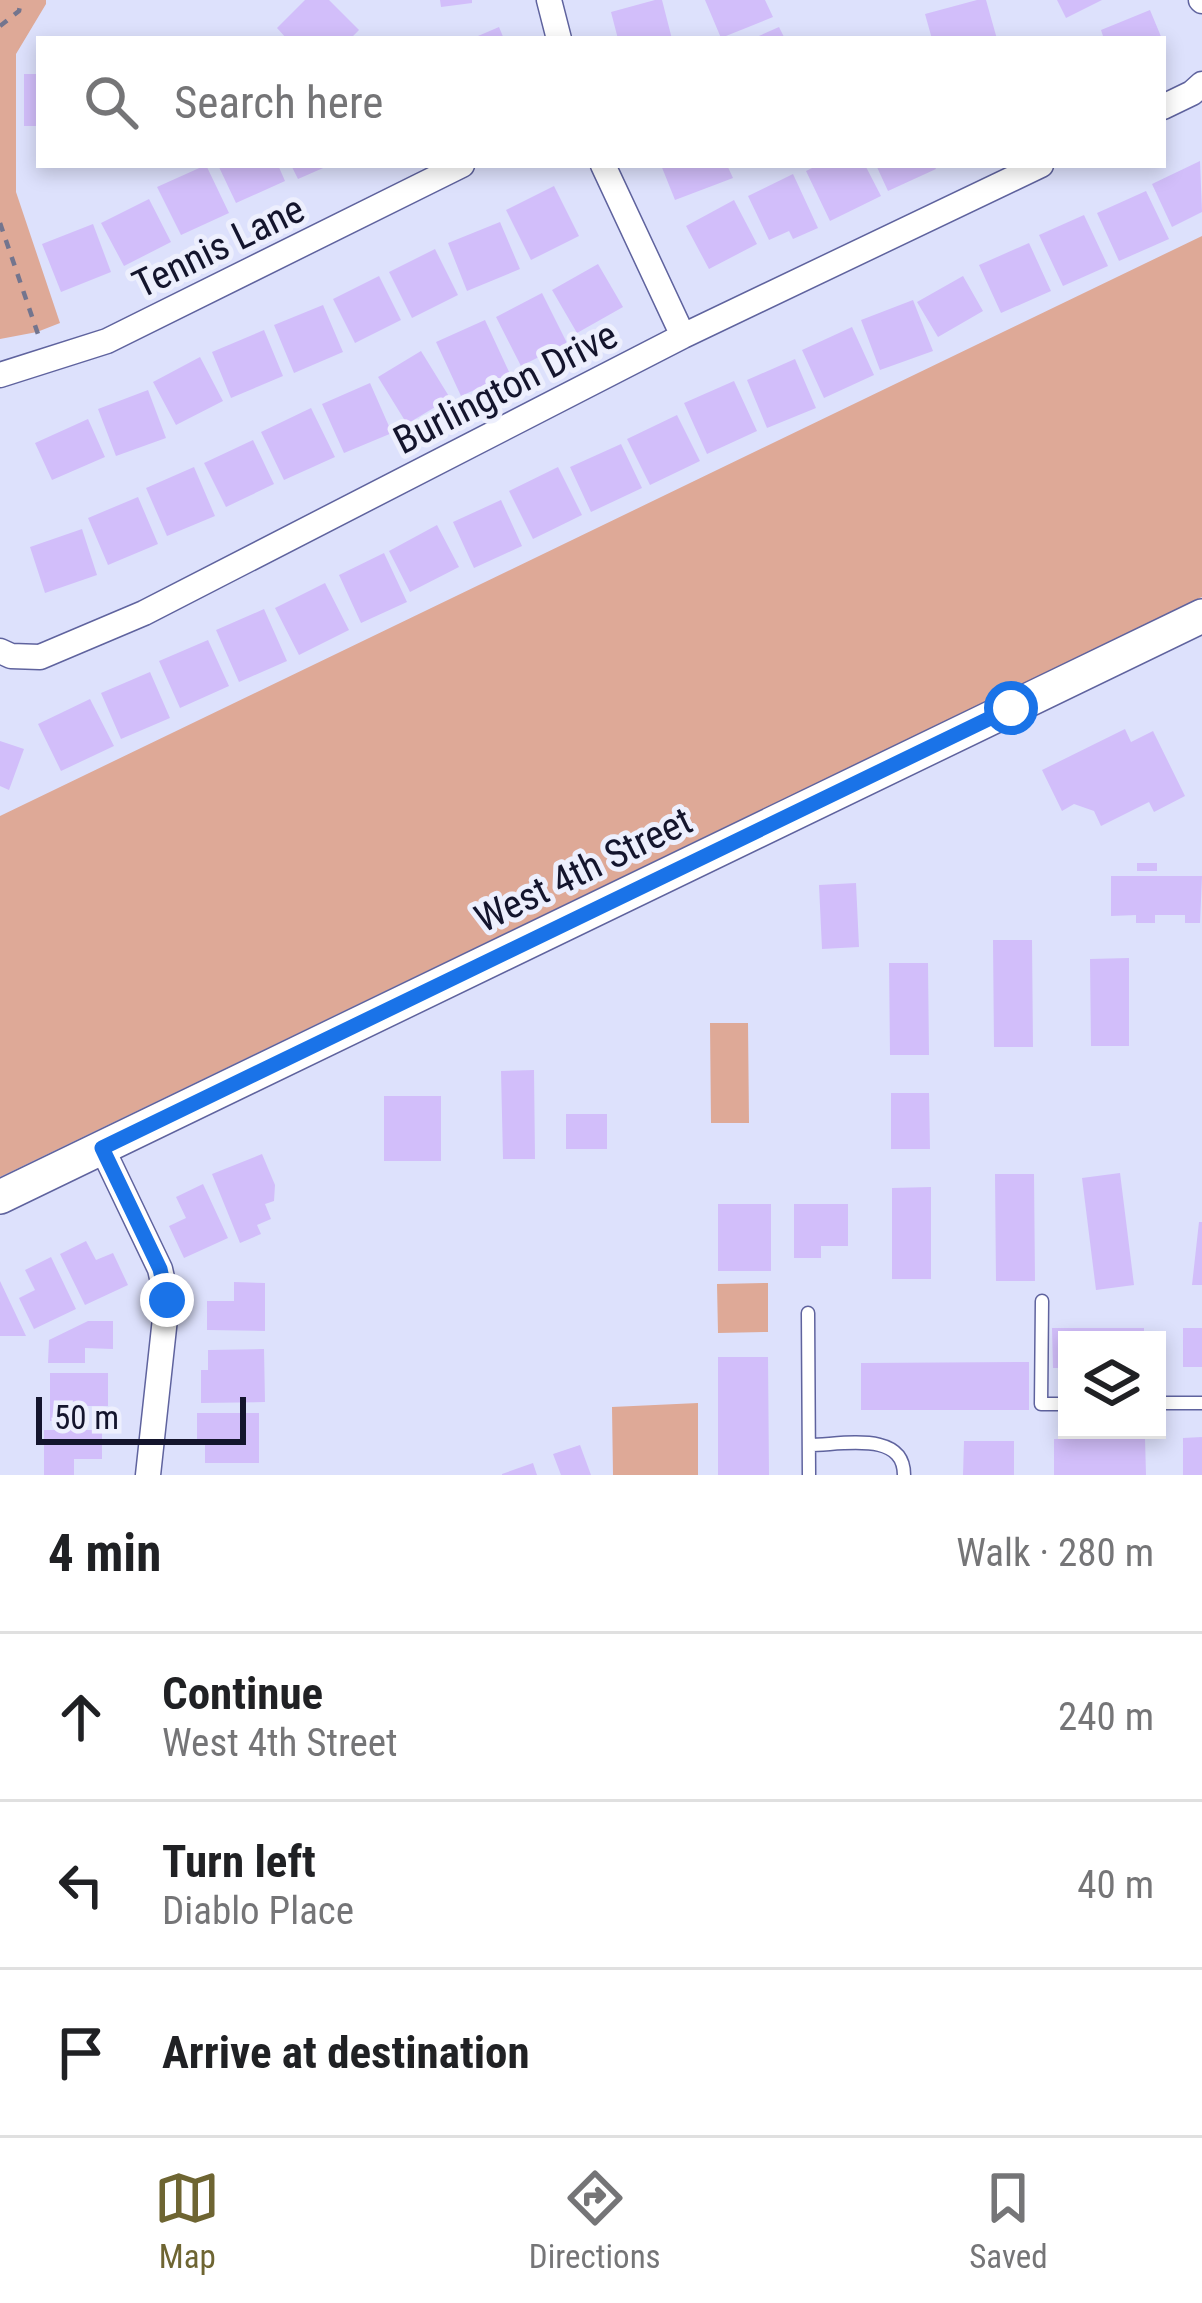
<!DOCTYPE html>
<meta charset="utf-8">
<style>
:root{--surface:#fff;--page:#f6f6f6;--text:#202124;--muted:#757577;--line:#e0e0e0;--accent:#6e6532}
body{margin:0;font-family:"Roboto Condensed",sans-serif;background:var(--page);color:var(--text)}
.controls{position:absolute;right:36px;bottom:36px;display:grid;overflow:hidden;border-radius:0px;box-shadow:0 6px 18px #0003}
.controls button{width:108px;height:108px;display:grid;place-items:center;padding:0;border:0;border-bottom:3px solid var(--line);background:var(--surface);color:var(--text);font:60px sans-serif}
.scale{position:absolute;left:36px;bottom:30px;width:210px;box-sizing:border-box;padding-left:12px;border:6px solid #14152d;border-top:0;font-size:33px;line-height:42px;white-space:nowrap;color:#14152d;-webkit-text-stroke:9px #edeffd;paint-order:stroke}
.stop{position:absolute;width:36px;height:36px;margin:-27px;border:9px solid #1a73e8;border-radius:50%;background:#fff}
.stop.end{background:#1a73e8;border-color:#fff;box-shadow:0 3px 12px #0008}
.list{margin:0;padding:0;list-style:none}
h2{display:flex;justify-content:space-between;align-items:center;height:156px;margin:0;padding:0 48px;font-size:51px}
h2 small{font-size:39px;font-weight:400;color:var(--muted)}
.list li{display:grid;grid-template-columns:78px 1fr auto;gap:36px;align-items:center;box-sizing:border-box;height:168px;padding:0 48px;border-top:3px solid var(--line)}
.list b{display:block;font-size:45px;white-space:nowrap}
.list p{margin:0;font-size:39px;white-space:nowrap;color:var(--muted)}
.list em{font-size:39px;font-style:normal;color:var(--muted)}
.icon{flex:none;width:66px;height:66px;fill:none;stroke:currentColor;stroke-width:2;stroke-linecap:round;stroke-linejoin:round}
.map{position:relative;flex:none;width:1202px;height:1475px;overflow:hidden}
.search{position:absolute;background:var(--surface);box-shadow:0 6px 18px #0003;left:36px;right:36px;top:36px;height:132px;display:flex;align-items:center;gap:30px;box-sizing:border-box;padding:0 42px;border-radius:0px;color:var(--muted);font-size:45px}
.sheet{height:660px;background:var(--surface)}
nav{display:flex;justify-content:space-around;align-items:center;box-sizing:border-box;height:168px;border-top:3px solid var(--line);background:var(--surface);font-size:33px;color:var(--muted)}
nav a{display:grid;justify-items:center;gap:6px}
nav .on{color:var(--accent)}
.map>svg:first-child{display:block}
.green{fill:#dea997}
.building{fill:#d2befa}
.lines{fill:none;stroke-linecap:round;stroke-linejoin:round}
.lane-casing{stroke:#5f639e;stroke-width:15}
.street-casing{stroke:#5f639e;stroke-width:27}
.secondary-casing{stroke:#5f639e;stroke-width:36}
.path{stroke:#73758e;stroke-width:4.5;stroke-dasharray:9 9;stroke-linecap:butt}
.lane{stroke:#fff;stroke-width:12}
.street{stroke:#fff;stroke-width:24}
.secondary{stroke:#fff;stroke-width:33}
.route{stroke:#1a73e8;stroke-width:15}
.labels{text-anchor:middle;stroke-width:10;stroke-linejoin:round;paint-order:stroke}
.street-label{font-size:39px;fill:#14152d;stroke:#edeffd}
</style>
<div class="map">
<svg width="1202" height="1475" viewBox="0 0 1202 1475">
<rect width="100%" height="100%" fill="#dde1fc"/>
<path class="green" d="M0 0H46V4L16 54V192L60 323 37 332 0 339Z
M1202 236V597L0 1177V816Z
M710 1023H748L749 1123H711Z
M768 1283V1332L718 1333 717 1284Z
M698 1403V1475H613L612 1407Z"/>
<path class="building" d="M305 0H329L359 30 350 39H287L277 28Z
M440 0H472V3L441 7Z
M655 0H662L672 39H618L611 12Z
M705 0H765L773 17 721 38Z
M977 0H986L997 39H932L925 14Z
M1057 0H1102L1066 18Z
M1150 10 1162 39H1104L1101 30Z
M499 27 504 39H471Z
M779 27 785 39H752Z
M24 74H39V126H24Z
M1200 161 1202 212 1172 227 1152 184Z
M206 165 229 213 181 235 157 187Z
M218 165H278L285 181 236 203Z
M291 165H330L298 179Z
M661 165H727L733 178 675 200Z
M818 165H865L881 196 830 221 806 171Z
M876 165H934L936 169 888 191Z
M793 174 818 228 793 239 789 231 769 240 748 196Z
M554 186 579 236 531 260 506 210Z
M1146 191 1169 239 1119 261 1097 213Z
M149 199 171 242 124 266 101 223Z
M734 200 757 244 709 269 686 226Z
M1084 215 1108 266 1063 286 1039 235Z
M500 222 520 269 467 291 448 243Z
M93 224 111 272 61 292 42 244Z
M1029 243 1051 291 1001 313 979 265Z
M435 249 458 295 412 318 389 272Z
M598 264 623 307 577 333 552 290Z
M379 276 401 320 355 343 333 299Z
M963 276 983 311 938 337 917 302Z
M542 293 567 343 521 366 496 317Z
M913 300 933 351 880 370 861 320Z
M323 305 343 352 294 373 274 325Z
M485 320 510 374 461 396 436 342Z
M852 327 874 375 824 398 802 350Z
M264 330 283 376 231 398 212 352Z
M421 351 450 398 407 424 378 377Z
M200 357 223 401 176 425 153 382Z
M795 359 816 408 767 428 747 380Z
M734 381 757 431 707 454 684 403Z
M370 383 392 433 344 453 322 404Z
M148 390 166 438 116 456 98 409Z
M311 408 335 457 284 480 261 432Z
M677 415 700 461 650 485 627 439Z
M88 419 105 457 52 480 35 443Z
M253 440 274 484 226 507 204 463Z
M621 444 642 488 591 512 570 467Z
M194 467 215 516 167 536 146 488Z
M558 467 582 515 533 539 509 491Z
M138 497 158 544 108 565 88 518Z
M501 500 522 546 474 568 453 522Z
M437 525 459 567 410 592 389 551Z
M82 529 97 575 45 593 30 547Z
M384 553 407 602 361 623 339 575Z
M325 583 349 630 299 655 275 608Z
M264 609 287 661 239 682 216 630Z
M208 640 229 686 180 708 159 661Z
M150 672 170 718 121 739 101 693Z
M90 699 114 746 61 771 38 724Z
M1125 729 1131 742 1153 731 1185 796 1154 812 1149 802 1101 826 1094 811 1074 804 1062 811 1042 770Z
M0 741 24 749 9 790 0 786Z
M1137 863H1157V871H1137Z
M1111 876H1202L1200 923H1185V915H1155V923H1136V915L1111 916Z
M856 883 859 947 822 949 819 885Z
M993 940H1032L1033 1047H994Z
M1129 958V1046H1091L1090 959Z
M889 963H928L929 1055H890Z
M534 1070 535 1159H503L501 1071Z
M891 1093H929L930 1149H891Z
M384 1096H441V1161H384Z
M566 1114H607V1149H566Z
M262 1154 275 1185 274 1201 265 1204 271 1219 257 1225 261 1234 240 1243 212 1174Z
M1120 1173 1134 1285 1096 1290 1082 1178Z
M995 1174H1034L1035 1281H996Z
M203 1184 228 1238 184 1258 169 1226 186 1218 176 1197Z
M931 1187V1279H892V1188Z
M718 1204H771V1271H718Z
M794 1204H848V1246H821V1258H794Z
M1199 1222H1202V1285H1192Z
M86 1241 96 1260 113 1253 128 1285 85 1305 60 1254Z
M51 1257 76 1309 34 1329 19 1298 35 1290 25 1270Z
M0 1281 26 1336H0Z
M234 1282 265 1283V1331L207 1330V1301H234Z
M88 1321H113V1349L85 1348V1363H48L49 1340Z
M1052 1328H1144V1340H1067V1368H1053Z
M1183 1328H1202V1367H1183Z
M264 1349 265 1402 201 1403V1370H208V1350Z
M718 1357H768L769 1475H718Z
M1029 1362V1410H861V1363Z
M50 1373H108V1406H81V1420L50 1421Z
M197 1413H259V1463H205V1444H197Z
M44 1430H102V1459H74V1475H44Z
M1202 1437V1475H1183V1438Z
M1145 1438 1146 1475H1054V1439Z
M964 1441H1014V1475H963Z
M580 1445 591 1475H561L553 1454Z
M533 1463 537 1475H502V1474Z"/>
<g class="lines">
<g class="lane-casing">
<path id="lane" d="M1042 1301 1041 1404H1067
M808 1313 809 1475
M1157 1403H1202
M809 1445C841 1445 904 1430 904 1475"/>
</g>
<g class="street-casing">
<path id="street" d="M549 0 559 39
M1201 0 1202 1
M1163 107 1192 93 1202 84
M603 165 683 336
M0 375 107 341 462 165
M0 651 11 656 40 657 144 613 683 336 1041 165
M102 1148 160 1269 167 1300 148 1475"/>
</g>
<g class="secondary-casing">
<path id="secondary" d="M0 1197 1202 616"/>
</g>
<path class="path" d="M0 26 19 11 21 0
M0 223 39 337"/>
<use href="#lane" class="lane"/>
<use href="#street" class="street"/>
<use href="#secondary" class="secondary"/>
</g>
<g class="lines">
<path class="route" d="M167 1300 160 1269 102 1148 1011 708"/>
</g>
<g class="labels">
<g class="street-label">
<text transform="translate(218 246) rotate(-26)" y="14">Tennis Lane</text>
<text transform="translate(505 387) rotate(-27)" y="14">Burlington Drive</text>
<text transform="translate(583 869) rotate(-26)" y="14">West 4th Street</text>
</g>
</g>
</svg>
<div class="controls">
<button><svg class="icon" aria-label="layers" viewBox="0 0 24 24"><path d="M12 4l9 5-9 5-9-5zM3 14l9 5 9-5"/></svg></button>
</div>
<div class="scale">50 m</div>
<div class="stop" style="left:1011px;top:708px"></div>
<div class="stop end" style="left:167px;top:1300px"></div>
<div class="search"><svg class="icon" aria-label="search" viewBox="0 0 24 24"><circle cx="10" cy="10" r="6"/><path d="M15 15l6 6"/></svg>Search here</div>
</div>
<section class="sheet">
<h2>4 min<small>Walk · 280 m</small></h2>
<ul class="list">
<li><svg class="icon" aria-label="ahead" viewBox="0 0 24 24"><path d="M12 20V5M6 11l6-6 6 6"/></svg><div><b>Continue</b><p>West 4th Street</p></div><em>240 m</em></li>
<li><svg class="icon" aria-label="left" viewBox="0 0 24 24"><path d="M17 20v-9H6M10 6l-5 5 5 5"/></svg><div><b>Turn left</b><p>Diablo Place</p></div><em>40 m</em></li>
<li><svg class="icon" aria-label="arrive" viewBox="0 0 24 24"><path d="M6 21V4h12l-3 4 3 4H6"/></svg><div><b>Arrive at destination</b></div></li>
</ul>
</section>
<nav>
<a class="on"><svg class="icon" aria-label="map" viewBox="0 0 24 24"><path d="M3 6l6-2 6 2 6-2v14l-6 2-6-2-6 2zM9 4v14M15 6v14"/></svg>Map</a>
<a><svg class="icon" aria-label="directions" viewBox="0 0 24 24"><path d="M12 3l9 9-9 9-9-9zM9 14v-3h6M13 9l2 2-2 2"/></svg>Directions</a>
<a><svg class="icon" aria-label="saved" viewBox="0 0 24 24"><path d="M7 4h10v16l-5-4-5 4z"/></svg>Saved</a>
</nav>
